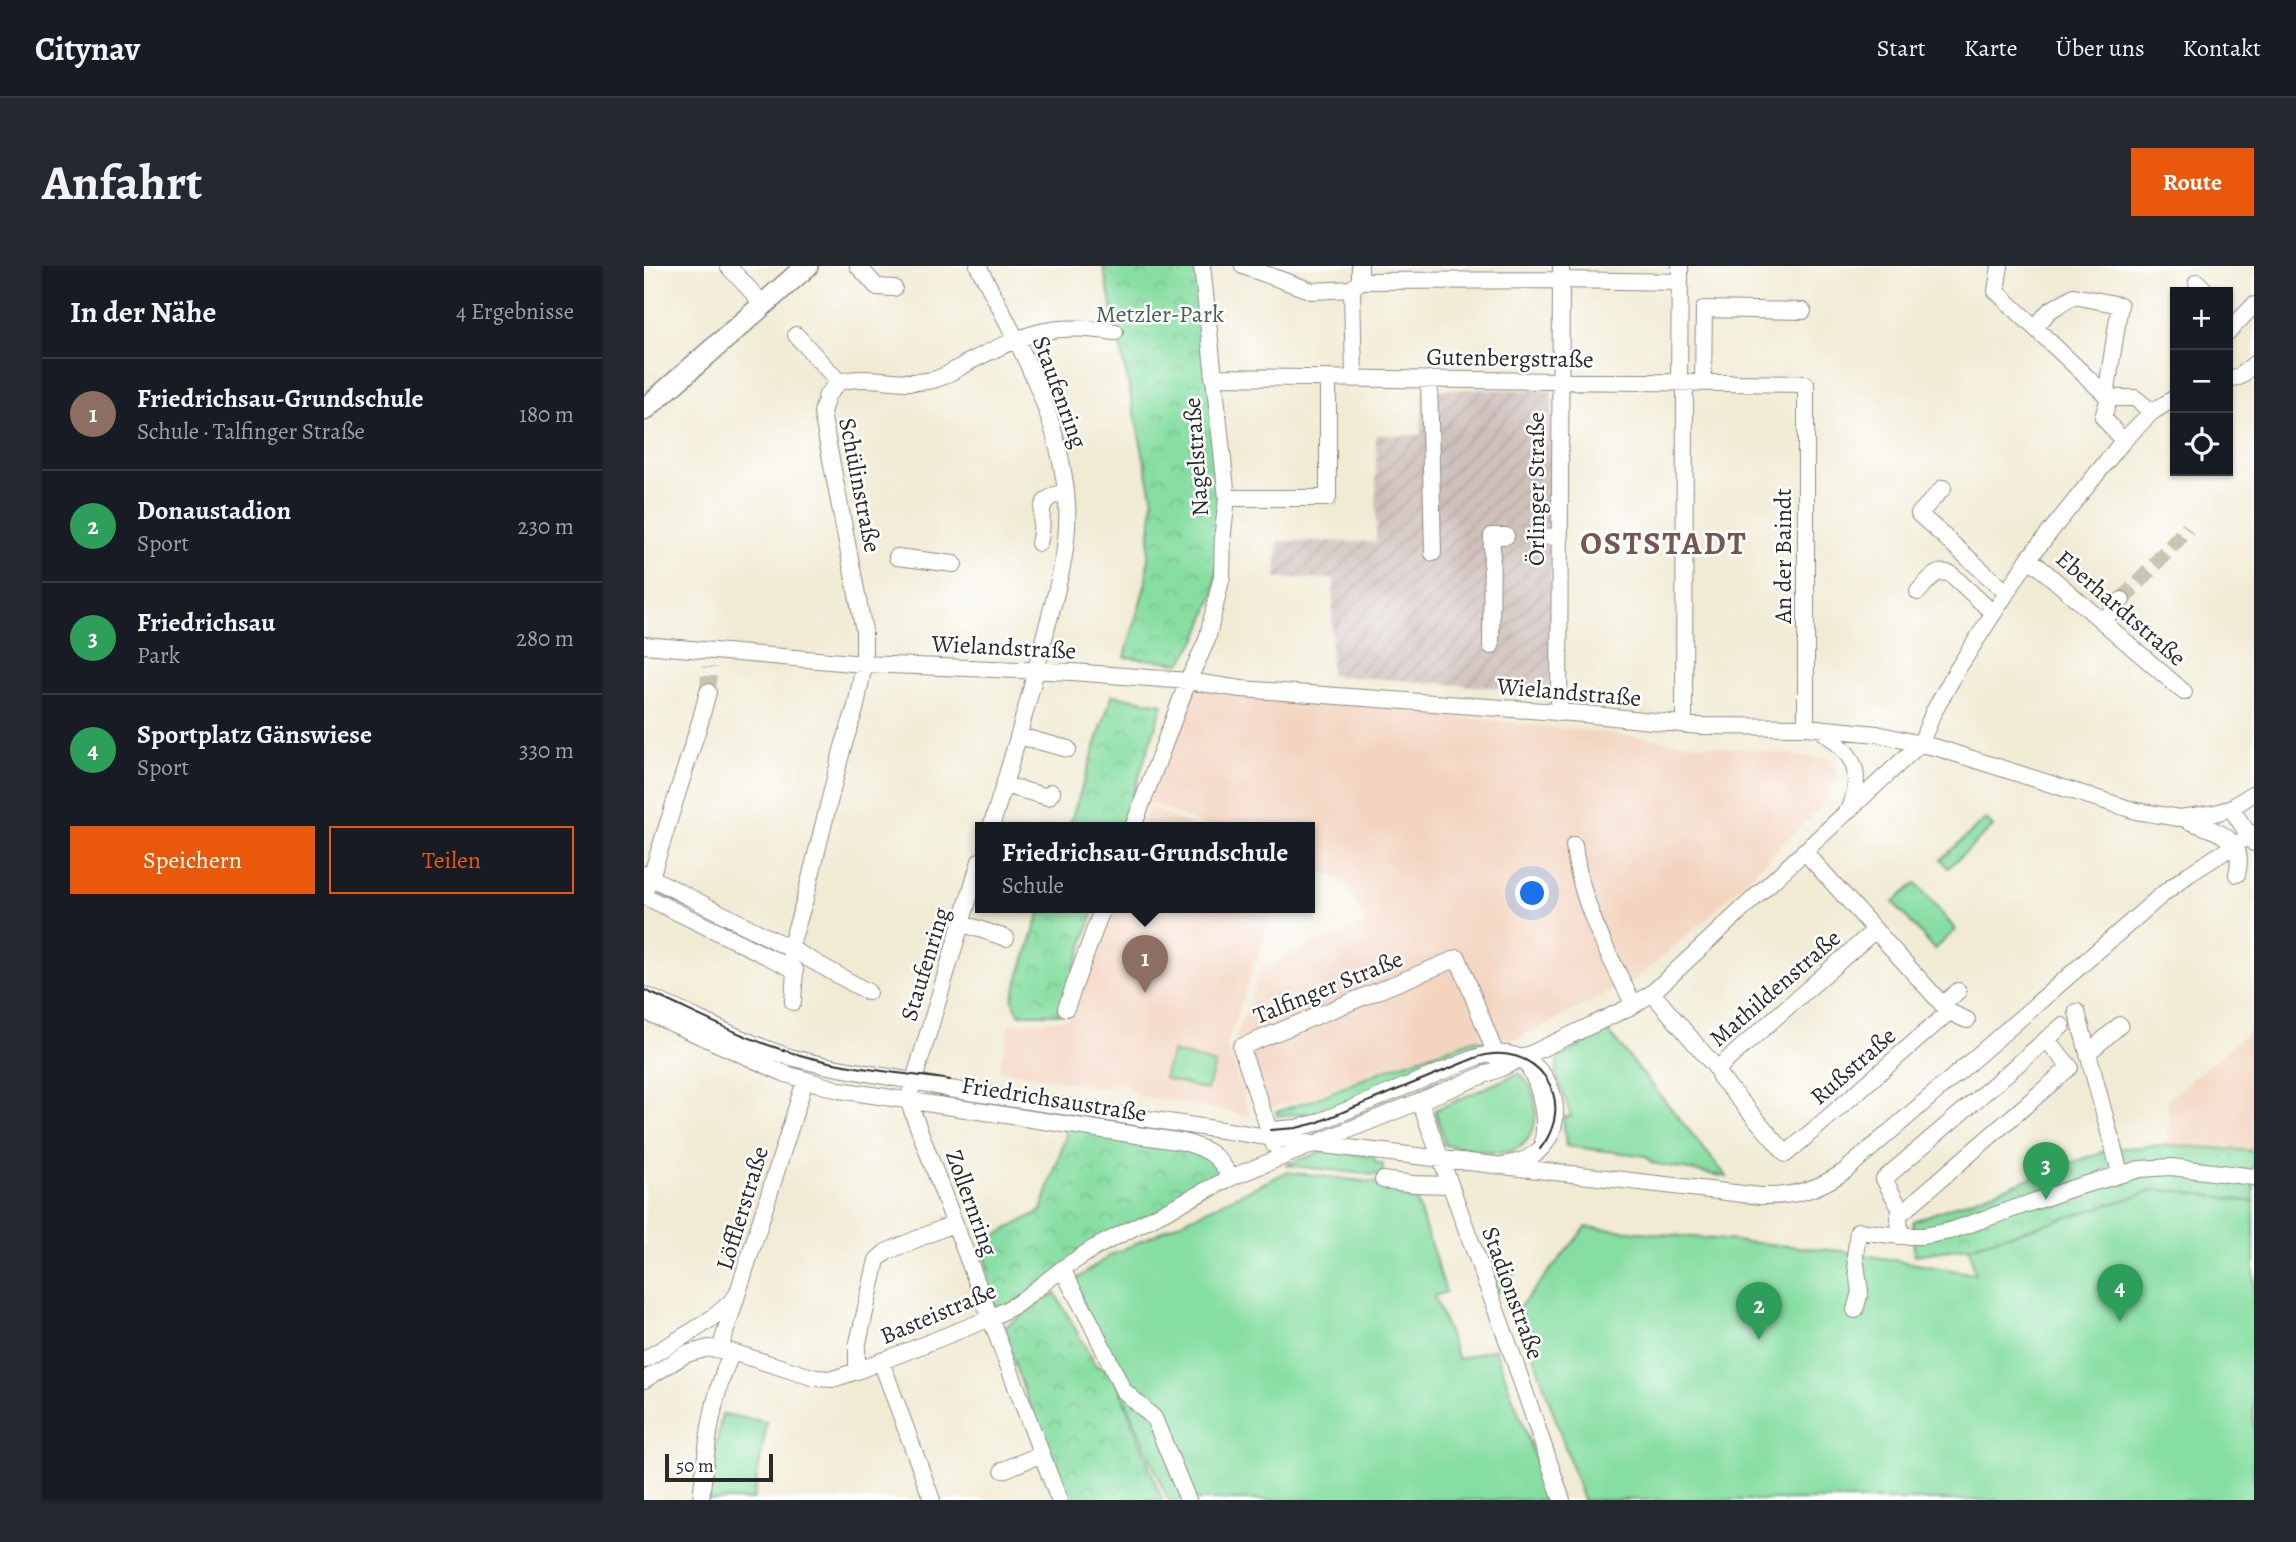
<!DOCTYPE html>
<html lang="de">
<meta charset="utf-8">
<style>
:root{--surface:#171b24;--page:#242831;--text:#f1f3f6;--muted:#9ea1a6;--line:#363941;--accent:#ea580c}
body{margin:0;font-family:Alegreya,serif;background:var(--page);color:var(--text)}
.controls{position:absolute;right:21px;top:21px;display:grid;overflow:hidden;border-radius:0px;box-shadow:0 2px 5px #0004}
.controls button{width:63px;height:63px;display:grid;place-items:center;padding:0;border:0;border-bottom:2px solid var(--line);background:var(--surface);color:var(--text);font:35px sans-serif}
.scale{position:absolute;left:21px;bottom:18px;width:108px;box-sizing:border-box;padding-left:7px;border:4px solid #2b2b2b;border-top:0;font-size:19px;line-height:24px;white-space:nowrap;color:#2b2b2b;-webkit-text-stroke:5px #fff;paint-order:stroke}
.you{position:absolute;left:889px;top:628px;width:24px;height:24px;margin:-18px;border:5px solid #fff;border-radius:50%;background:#1a73e8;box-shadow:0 0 0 10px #1a73e833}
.badge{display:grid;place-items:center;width:46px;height:46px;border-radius:50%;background:var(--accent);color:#fff;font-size:23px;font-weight:700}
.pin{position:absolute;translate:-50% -58px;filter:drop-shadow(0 2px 4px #0008)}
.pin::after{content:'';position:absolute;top:37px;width:24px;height:21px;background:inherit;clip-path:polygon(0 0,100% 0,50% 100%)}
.popup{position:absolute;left:331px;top:556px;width:340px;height:91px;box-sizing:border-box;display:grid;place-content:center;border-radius:0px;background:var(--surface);filter:drop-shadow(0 2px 5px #0005);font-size:23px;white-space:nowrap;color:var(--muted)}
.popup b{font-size:26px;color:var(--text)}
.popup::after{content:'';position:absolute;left:50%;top:100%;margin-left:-14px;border:14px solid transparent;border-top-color:var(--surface)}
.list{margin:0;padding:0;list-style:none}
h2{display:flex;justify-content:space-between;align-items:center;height:91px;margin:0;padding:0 28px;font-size:30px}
h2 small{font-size:23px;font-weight:400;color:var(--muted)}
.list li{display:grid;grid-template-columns:46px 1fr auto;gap:21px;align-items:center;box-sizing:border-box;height:112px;padding:0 28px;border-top:2px solid var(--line)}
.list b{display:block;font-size:26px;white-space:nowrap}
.list p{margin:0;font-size:23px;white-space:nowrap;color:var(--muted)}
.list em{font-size:23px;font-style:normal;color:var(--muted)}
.actions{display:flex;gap:14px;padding:21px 28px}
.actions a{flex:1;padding:16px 0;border:2px solid var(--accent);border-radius:0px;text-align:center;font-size:24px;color:var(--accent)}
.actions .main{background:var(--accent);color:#fff}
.icon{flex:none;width:38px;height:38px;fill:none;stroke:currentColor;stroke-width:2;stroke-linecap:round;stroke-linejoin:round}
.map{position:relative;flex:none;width:1610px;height:1234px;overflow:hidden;border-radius:0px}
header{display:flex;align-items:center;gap:42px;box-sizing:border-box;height:98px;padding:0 35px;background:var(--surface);border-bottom:2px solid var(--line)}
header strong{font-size:33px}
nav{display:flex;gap:38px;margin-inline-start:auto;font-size:24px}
.intro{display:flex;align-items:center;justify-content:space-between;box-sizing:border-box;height:168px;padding:0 42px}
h1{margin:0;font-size:49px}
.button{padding:18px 32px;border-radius:0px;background:var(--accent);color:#fff;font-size:24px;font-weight:700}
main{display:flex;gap:42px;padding:0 42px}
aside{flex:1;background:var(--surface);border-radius:0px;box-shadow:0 2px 5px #0004}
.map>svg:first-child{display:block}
.built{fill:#f3d4bf}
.industrial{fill:url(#industrial-furrows)}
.grass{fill:#87dea2;stroke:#598466;stroke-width:2}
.park{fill:url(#park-crowns);stroke:#598466;stroke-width:2}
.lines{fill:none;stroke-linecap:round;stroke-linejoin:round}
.stream{stroke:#3ea9bd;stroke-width:4.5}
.minor-tunnel{stroke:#c9c5b2;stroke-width:16;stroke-dasharray:16 8;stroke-linecap:butt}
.minor-casing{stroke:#8e8b80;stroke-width:18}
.major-casing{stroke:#8e8b80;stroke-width:24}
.minor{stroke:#fff;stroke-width:16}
.major{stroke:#fff;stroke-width:21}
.tram{stroke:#2b2b2b;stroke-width:2}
.labels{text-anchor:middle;stroke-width:5;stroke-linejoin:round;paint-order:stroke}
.park-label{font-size:24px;fill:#47614f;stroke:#fff}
.street-label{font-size:24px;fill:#2b2b2b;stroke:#fff}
.district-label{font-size:32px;font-weight:bold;letter-spacing:2px;fill:#755651;stroke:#fff}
</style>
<header>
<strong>Citynav</strong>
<nav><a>Start</a><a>Karte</a><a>Über uns</a><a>Kontakt</a></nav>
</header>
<div class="intro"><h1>Anfahrt</h1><a class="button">Route</a></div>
<main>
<aside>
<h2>In der Nähe<small>4 Ergebnisse</small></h2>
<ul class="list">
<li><span class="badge" style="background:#8d6e63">1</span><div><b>Friedrichsau-Grundschule</b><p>Schule · Talfinger Straße</p></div><em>180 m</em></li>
<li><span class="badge" style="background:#2e9e5b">2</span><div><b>Donaustadion</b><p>Sport</p></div><em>230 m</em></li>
<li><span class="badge" style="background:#2e9e5b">3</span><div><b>Friedrichsau</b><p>Park</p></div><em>280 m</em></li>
<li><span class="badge" style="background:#2e9e5b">4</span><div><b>Sportplatz Gänswiese</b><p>Sport</p></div><em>330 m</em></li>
</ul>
<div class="actions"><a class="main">Speichern</a><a>Teilen</a></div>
</aside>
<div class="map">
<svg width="1610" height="1234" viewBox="0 0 1610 1234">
<defs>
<pattern id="industrial-furrows" width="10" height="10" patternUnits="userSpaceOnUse" patternTransform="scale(1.75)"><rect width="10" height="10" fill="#cfc0bb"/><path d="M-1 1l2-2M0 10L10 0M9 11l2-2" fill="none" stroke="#b2a5a1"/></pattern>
<pattern id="park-crowns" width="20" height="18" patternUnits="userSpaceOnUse" patternTransform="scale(1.75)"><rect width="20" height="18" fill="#87dea2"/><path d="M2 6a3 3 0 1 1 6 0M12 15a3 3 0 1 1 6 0" fill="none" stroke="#75bf8c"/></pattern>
</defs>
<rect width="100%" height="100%" fill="#fff"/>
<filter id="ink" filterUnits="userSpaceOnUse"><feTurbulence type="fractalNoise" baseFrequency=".0143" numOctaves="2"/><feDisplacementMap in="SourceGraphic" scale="14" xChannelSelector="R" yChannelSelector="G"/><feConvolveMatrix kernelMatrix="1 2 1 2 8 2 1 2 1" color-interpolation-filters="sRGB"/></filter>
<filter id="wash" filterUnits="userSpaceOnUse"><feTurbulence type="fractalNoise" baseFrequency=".00686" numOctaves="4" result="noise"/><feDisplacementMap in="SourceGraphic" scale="28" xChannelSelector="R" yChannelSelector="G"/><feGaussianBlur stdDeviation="1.57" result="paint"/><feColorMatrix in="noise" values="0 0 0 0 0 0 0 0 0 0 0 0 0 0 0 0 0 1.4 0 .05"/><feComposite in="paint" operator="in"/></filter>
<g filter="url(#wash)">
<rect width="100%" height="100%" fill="#f1ebd4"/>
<path class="built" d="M548 420 1186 493 1194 510 1176 542 1061 654 991 714 871 774 839 770 740 801 664 832 627 842 590 776 618 701 722 657 700 615 666 601V561H565L504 536Z
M505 541 550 561H497Z
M467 641H631L583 778 606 850 494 829 483 819 470 818 461 823 355 803 365 758 423 753Z
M1610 761V885L1525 879 1524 833Z"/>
<path class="industrial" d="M805 123 908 124 907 426 686 409 690 313 632 312 634 275 732 276V169H777L779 125Z"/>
<path class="grass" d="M1342 553 1349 561 1304 602 1297 593Z
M1272 617 1312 664 1290 683 1249 636Z
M963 764 1083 911 1008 897 1002 890 922 880 919 851 927 850 912 809 914 793Z
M833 773 839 775 842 783 671 851 663 847 633 850 632 846 669 834 740 804Z
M528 786 571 798 563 824 520 812Z
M875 807C898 824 899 876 867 885 851 890 818 882 801 879L791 844Z
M682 884 730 891 731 896 739 898 738 910 641 899Z
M643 906 768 921 802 1026 790 1030 814 1093 851 1083 906 1234H524L430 1015 465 990Z
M1512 924 1536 925 1610 936V1234H939L874 1043 942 961 1197 985 1331 1008 1325 981Z
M857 993 871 1006 860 1023 853 1026 843 997Z
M78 1148 123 1156 109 1234H63Z"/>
<path class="park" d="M459 0H558L583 232 570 327 554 371 537 397 481 391 502 316 509 234Z
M468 429 519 438 478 561H425Z
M398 641H451L416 748H375L368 733Z
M417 858 551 879 586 912 542 933 347 1052 350 1040 339 976 397 945 422 869Z
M1525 879 1610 885V936L1536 925 1512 924 1325 981 1270 989 1269 955 1466 883Z
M411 1027 452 1100 469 1105 518 1234H420L358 1063Z"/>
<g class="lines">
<path class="stream" d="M6 622 136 686"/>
</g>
</g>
<g filter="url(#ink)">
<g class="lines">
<path class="minor-tunnel" d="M862 270H888
M1478 334 1544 262
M64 426 65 401"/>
<g class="minor-casing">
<path id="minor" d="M84 0 120 39
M214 0 233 21 250 22
M334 0C372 72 413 144 422 226 428 277 413 323 400 372 385 435 367 498 347 561
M599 0 668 25 708 23
M1356 0 1352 25 1465 132
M716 15 917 14 1036 16
M1553 16 1563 26
M1391 62 1405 45 1430 30 1476 39 1462 129
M1584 66 1610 39
M152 69 195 116
M569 111 1162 118V461
M1584 112 1595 111 1610 98
M710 113 708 23 716 15V0
M785 113 789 287
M195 116C227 107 260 122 292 113 305 109 318 99 331 93 385 66 410 56 471 66
M1035 116 1036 0
M1059 116 1060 43 1159 45
M1465 132 1459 151 1479 175
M1465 132H1491L1508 146
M1299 222 1275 248 1362 326
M583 232H684V112
M888 270 915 271
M395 277C403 251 386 233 422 226
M253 291 310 298
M1385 292 1540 426
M1274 326C1284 315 1291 302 1307 308L1349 347
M1459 355 1478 334
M0 379 220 398 428 406 544 415 597 423 940 448 1056 460 1162 461 1233 468 1294 482 1492 545 1535 552 1572 547 1587 542 1610 527
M847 380 848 270H862
M915 447 917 0
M1040 459 1041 116
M1175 462C1205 486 1221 499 1207 540
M375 470 424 483
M360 519 404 531 408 526
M1587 542 1610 577
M1544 555C1571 564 1603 572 1593 608
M489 561 544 415 563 374 578 310 579 266 583 232 558 0
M930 579C936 636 964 688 990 739
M1160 585 1305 746 1323 754
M336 595 264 834 415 1234
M0 608 151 685
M0 626 7 611 56 456 64 426
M0 630 143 700 151 685 224 726
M317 657 362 672
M146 682 161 633 198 484 212 440 220 398V365L178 147 183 129 195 116
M143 700 151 704 149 736
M1008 727 1073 803 1231 664
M0 729C48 748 93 774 143 790 196 806 252 809 305 823L670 878 1116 930C1149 931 1173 924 1201 905L1520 627 1545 608 1610 567
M1296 736 1305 733 1314 725
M422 742 459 641
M0 745 142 808 195 824 539 876C562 882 577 890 586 912
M1433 746 1476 907
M1444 787 1476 759
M884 800C896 819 903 851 899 873
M1073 803 1076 811 1142 888 1305 746
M776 836 867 1085 918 1234
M626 864 652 862 672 857 831 792C914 763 944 885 865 898
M630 879 597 781 814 692 857 802
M739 914 770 918 806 919
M1258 946 1240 913 1418 760
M1256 970 1255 949 1426 801 1402 773
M418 1003 447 1057 479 1124 510 1152 544 1234
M1211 1044 1216 1026 1211 991 1214 965 1256 970H1279L1306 965 1429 922 1496 903 1527 901 1610 911
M76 1083 161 815
M0 1094C31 1074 68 1058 92 1030
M237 1095 288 1234
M213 1105V1081L233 994 242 986 311 957
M0 1114 42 1088 65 1082 88 1086 171 1112 189 1113 213 1105 347 1052 373 1038 418 1003 450 982 586 912 857 802 990 739 1008 727 1277 477 1289 447 1313 404 1385 292 1479 175 1508 146 1531 132
M359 1204 398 1188
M57 1234C62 1185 67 1131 88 1086"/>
</g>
<g class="major-casing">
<path id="major" d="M0 144 163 0"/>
</g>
<use href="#minor" class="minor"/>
<use href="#major" class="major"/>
<path class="tram" d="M0 724C44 743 87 767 133 782 188 801 249 806 306 814
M626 864 652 862 672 857 831 792C892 771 936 834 896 883"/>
</g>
</g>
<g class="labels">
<g class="park-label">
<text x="516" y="56">Metzler-Park</text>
</g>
<g class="street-label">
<text transform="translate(866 92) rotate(1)" y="8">Gutenbergstraße</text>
<text transform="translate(416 126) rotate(70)" y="8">Staufenring</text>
<text transform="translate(552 191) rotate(-94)" y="8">Nagelstraße</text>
<text transform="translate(216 219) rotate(79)" y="8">Schülinstraße</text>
<text transform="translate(892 223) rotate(-90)" y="8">Örlinger Straße</text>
<text transform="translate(1139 290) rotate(-90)" y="8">An der Baindt</text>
<text transform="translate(1477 342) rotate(41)" y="8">Eberhardtstraße</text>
<text transform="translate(360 381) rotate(3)" y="8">Wielandstraße</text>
<text transform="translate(925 426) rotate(5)" y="8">Wielandstraße</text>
<text transform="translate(281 698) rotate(-73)" y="8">Staufenring</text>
<text transform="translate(684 721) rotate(-22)" y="8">Talfinger Straße</text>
<text transform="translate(1131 722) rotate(-41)" y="8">Mathildenstraße</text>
<text transform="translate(1209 800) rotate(-41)" y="8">Rußstraße</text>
<text transform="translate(410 833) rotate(9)" y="8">Friedrichsaustraße</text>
<text transform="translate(328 937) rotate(70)" y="8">Zollernring</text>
<text transform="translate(98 942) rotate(-73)" y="8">Löfflerstraße</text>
<text transform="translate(869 1027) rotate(70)" y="8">Stadionstraße</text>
<text transform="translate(294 1047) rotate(-23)" y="8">Basteistraße</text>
</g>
<g class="district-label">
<text x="1020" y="288">OSTSTADT</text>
</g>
</g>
</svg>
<div class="controls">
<button>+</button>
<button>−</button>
<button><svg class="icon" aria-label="locate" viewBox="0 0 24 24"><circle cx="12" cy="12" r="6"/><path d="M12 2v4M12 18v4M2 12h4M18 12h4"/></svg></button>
</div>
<div class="scale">50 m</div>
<div class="you"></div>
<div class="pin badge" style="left:501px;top:727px;background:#8d6e63">1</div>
<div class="popup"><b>Friedrichsau-Grundschule</b>Schule</div>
<div class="pin badge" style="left:1115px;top:1074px;background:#2e9e5b">2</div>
<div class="pin badge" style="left:1402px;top:934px;background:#2e9e5b">3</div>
<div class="pin badge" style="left:1476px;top:1056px;background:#2e9e5b">4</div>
</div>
</main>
